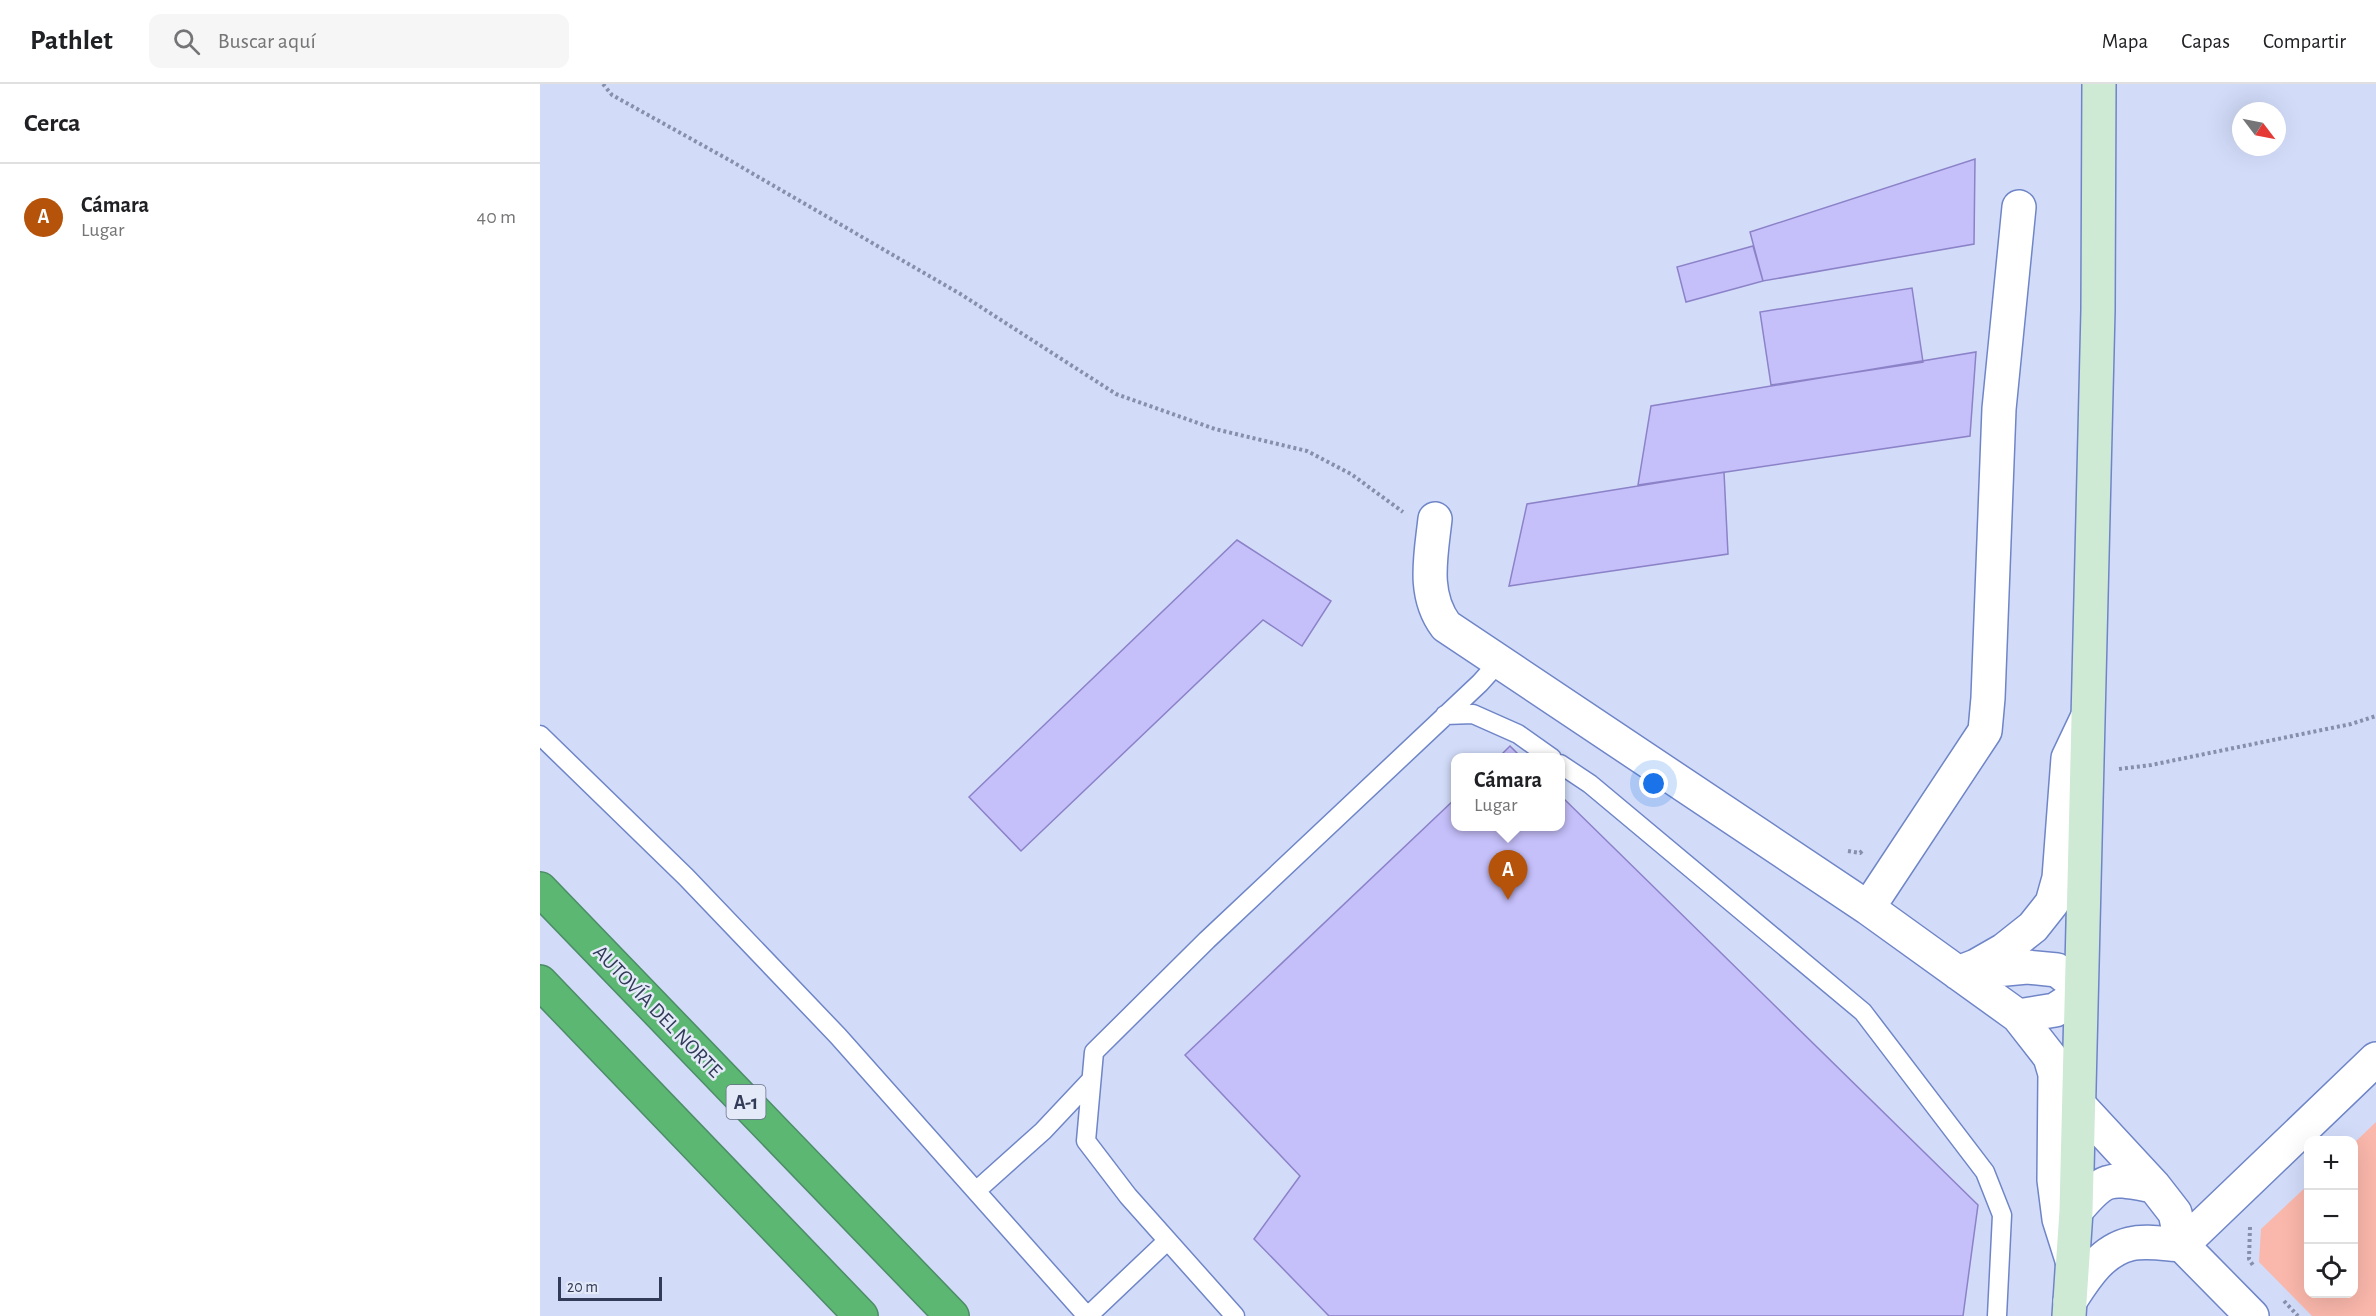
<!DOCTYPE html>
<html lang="es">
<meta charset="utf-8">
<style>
:root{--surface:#fff;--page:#f6f6f6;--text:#202124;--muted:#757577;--line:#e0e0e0;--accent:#b45309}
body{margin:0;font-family:"Alegreya Sans",sans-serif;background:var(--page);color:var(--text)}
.controls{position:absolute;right:18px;bottom:18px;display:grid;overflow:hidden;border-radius:12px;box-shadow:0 6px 24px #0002}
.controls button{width:54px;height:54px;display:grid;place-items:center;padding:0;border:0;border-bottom:2px solid var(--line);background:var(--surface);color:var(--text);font:30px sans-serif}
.compass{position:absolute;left:1692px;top:18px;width:54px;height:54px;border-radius:50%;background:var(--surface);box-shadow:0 6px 24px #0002;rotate:122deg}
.scale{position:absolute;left:18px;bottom:15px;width:104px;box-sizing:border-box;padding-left:6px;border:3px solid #323b58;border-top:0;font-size:16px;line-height:21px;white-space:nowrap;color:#323b58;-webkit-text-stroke:4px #e4eaf8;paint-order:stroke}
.you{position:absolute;left:1114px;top:700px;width:21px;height:21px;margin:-15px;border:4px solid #fff;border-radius:50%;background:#1a73e8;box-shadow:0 0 0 9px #1a73e833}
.badge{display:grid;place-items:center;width:39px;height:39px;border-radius:50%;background:var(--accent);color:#fff;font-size:20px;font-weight:700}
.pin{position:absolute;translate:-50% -50px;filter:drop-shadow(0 2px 3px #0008)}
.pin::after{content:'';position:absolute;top:32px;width:21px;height:18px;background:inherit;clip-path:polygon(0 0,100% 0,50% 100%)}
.popup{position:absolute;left:911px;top:669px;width:114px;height:78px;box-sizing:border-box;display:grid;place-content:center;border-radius:12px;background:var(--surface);filter:drop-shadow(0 2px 4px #0005);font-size:20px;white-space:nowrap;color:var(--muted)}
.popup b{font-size:22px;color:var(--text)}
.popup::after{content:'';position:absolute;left:50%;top:100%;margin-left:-12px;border:12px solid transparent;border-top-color:var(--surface)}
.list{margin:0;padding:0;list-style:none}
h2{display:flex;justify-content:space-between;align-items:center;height:78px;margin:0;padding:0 24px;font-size:26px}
h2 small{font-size:20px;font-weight:400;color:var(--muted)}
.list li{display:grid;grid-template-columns:39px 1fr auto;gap:18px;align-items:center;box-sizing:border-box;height:108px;padding:0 24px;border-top:2px solid var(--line)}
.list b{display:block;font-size:22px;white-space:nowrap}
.list p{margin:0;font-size:20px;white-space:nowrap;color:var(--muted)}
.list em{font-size:20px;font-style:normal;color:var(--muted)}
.icon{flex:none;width:33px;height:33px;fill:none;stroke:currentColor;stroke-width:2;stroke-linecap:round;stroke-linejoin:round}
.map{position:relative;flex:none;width:1836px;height:1232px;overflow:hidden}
header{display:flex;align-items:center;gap:36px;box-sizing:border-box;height:84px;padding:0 30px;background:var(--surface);border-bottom:2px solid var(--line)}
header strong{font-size:28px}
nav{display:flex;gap:33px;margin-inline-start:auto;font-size:21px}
.search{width:420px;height:54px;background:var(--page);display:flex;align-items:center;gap:15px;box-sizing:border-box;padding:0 21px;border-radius:12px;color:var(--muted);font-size:22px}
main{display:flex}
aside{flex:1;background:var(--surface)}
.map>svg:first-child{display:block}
.green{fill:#fab7ab}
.building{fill:#c5bffa;stroke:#8c82c8;stroke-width:1.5}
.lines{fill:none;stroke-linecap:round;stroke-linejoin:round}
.lane-casing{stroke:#6f85c7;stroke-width:21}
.street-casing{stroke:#6f85c7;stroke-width:36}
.secondary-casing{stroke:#6f85c7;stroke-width:36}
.highway-casing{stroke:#4d8c68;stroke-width:36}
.path{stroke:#8690ad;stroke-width:4;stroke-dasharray:3 3;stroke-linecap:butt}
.lane{stroke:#fff;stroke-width:18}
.street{stroke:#fff;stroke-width:33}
.secondary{stroke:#cee9d4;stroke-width:33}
.highway{stroke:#5bb771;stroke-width:33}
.labels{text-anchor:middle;stroke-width:5;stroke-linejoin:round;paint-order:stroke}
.shield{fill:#e4eaf8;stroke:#677088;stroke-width:1.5}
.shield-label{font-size:20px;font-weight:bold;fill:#323b58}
.street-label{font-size:21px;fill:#323b58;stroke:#e4eaf8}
</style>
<header>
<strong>Pathlet</strong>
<div class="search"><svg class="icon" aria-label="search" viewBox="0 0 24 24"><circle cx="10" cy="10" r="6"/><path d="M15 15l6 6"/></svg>Buscar aquí</div>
<nav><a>Mapa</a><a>Capas</a><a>Compartir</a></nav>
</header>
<main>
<aside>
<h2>Cerca<small></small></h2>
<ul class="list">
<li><span class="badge">A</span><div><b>Cámara</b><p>Lugar</p></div><em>40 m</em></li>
</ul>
</aside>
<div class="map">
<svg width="1836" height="1232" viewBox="0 0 1836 1232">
<rect width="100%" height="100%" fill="#d2dcf9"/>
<path class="green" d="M1836 1038V1232H1772L1719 1178 1721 1145 1768 1101V1210H1814V1059Z"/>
<path class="building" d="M1435 75 1434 160 1223 197 1210 148Z
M1213 162 1223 197 1146 218 1137 183Z
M1372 204 1383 278 1231 301 1220 228Z
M1436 268 1430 352 1098 401 1111 322Z
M1184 388 1188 470 969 502 987 420Z
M697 456 791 517 762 562 723 536 481 767 429 713Z
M970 662 982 674H958Z
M1020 711 1438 1121 1423 1232H789L714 1155 760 1092 645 971 916 714V742H1020Z"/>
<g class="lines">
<g class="lane-casing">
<path id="lane" d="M905 631 933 630 978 650 1012 674
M0 651 146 793 298 952 547 1232
M1020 680 1050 700 1323 928 1445 1088 1462 1131 1457 1232
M436 1107 503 1047 551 996
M548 1232 627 1157
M695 1232 588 1112 546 1057 554 968 667 856 940 599 958 579"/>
</g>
<g class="street-casing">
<path id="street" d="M895 435C891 472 882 510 906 542L1328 824 1445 647 1448 614 1459 325 1479 123
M1328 824 1478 932 1510 973 1515 990 1514 1096 1519 1135 1532 1176
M1434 888 1487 883 1517 886 1540 904
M1418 889 1436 882 1464 866 1493 843 1512 819 1519 794 1528 674 1547 634
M1478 932 1515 926 1540 910
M1538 1020 1614 1102 1635 1129 1642 1161 1712 1232
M1536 1127C1566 1091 1569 1094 1614 1102
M1642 1161 1836 975
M1530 1217C1545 1194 1561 1167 1590 1160 1606 1156 1625 1160 1642 1161"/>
</g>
<g class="secondary-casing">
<path id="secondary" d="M1529 1232 1536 1127 1558 226 1559 0"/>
</g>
<g class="highway-casing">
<path id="highway" d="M0 805 412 1232
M0 898 321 1232"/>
</g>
<path class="path" d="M63 0 72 11 191 77 422 211 576 310 675 345 767 367 811 390 863 428
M1579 685 1611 681 1811 640 1836 632
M1308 767 1320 769 1323 766
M1710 1143 1709 1175 1714 1183
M1744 1217 1758 1232"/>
<use href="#lane" class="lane"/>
<use href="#street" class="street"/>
<use href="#secondary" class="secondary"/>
<use href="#highway" class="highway"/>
</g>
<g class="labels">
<rect class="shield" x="186.5" y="1001" width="39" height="34" rx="4.5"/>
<g class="shield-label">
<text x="206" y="1025">A-1</text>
</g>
<g class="street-label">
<text transform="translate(118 927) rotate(46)" y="7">AUTOVÍA DEL NORTE</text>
</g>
</g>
</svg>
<div class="controls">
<button>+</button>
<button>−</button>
<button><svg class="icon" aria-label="locate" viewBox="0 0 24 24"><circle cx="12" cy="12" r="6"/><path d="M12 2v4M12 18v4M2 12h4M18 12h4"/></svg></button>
</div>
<svg class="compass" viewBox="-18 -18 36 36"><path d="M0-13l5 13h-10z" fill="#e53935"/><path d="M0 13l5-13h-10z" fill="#757577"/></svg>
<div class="scale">20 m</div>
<div class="you"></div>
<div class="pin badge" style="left:968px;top:816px">A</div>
<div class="popup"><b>Cámara</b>Lugar</div>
</div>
</main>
